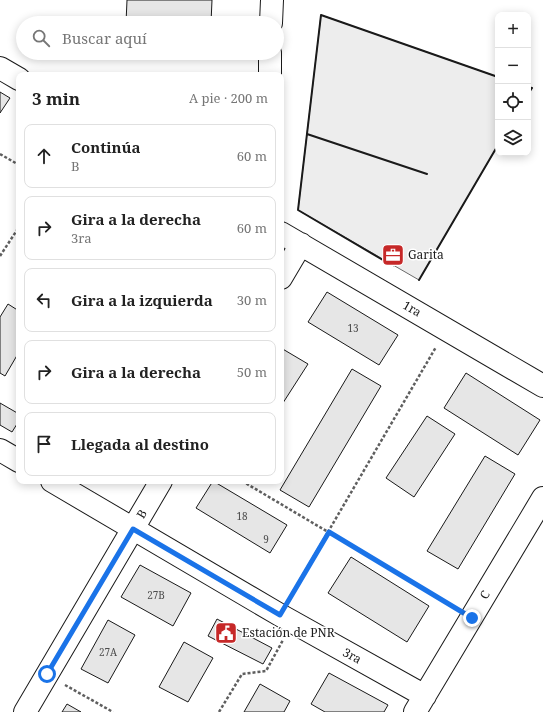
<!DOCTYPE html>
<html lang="es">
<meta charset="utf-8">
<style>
:root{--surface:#fff;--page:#f2f2f2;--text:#222;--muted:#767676;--line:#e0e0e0}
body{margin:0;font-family:"Noto Serif",serif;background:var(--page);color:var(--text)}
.controls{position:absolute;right:12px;top:12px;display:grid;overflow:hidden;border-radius:8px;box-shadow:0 2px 10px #0003}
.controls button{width:36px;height:36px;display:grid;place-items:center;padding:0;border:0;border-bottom:1px solid var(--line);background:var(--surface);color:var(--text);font:20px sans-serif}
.stop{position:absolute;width:12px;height:12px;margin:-9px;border:3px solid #1a73e8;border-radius:50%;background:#fff}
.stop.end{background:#1a73e8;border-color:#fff;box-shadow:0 1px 4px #0008}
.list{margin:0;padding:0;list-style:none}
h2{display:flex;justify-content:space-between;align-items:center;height:52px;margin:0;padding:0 16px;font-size:17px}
h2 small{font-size:13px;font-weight:400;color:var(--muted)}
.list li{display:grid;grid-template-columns:26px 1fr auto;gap:12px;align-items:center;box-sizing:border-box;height:64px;margin:0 8px 8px;padding:0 8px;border:1px solid var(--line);border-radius:8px}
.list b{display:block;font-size:15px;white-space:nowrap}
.list p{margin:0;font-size:13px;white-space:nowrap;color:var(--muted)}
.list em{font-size:13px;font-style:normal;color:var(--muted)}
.icon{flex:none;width:22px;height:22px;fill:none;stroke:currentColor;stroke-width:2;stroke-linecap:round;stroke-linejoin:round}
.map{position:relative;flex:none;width:543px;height:712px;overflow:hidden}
.search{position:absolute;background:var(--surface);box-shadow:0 2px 10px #0003;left:16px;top:16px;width:268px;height:44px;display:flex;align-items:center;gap:10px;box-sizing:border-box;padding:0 14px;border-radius:22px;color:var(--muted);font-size:15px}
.panel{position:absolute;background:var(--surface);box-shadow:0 2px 10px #0003;left:16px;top:72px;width:268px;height:412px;border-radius:8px}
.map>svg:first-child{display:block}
.parking{fill:#ededed;stroke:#6a6a6a}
.building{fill:#e6e6e6;stroke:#1a1a1a}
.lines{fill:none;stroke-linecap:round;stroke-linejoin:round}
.minor-casing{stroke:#1a1a1a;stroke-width:24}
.path{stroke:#5f5f5f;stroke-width:2.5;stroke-dasharray:3 2;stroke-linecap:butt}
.minor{stroke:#fff;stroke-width:22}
.wall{stroke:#1a1a1a;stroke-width:2}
.route{stroke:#1a73e8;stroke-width:5}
.labels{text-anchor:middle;stroke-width:3;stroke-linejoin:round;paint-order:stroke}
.number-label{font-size:10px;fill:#4d4d4d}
.poi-label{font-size:12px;fill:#1a1a1a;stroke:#fff;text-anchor:start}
.street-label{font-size:12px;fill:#1a1a1a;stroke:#fff}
</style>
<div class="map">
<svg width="543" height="712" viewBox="0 0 543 712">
<rect width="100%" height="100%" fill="#fff"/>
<path class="parking" d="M321 15 498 77V145L419 280 298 210Z"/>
<path class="building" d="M127 0H212L211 23H126Z
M0 92 10 98 0 113Z
M388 245 402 253 394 266 387 262 389 257 383 253Z
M327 292 398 335 379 365 308 322Z
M8 304 19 311V352L5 376 0 373V317Z
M281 348 308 364 281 406Z
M352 369 381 386 309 507 280 490Z
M466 373 540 420 518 455 444 408Z
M0 403 19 414V425L17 424 12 432 0 425Z
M427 416 455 434 414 497 386 478Z
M485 456 515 474 458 569 427 551Z
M213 481 287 525 270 553 196 508Z
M351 557 429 606 407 642 328 593Z
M140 565 191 593 173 626 121 597Z
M217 619 272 648 263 664 208 636Z
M108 620 135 635 108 683 81 669Z
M184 642 213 658 188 702 159 687Z
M329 673 388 705 384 712H325L311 704Z
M260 684 290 701 284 712H244Z
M67 704 81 712H62Z"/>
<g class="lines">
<g class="minor-casing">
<path id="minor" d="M271 23 272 0
M0 68 19 79
M270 75V53
M281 233 543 386
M281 278 301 244
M0 450 19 461
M52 481 280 615 425 696
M25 712 161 481
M415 712 543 498"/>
</g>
<path class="path" d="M0 154 19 165
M0 256 19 227
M242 481 453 606
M290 597 436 347
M65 685 113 712
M219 712 242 674 266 671 283 640"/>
<use href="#minor" class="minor"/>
<path class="wall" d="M528 87 532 88 528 94
M307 134 427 174
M388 263 298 210 321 15 498 77
M419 280 498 145"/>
</g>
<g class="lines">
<path class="route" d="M47 674 133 529 280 615 329 532 472 618"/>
</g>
<defs>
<g id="office-square" transform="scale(1.15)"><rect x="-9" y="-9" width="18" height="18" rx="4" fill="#c62828" stroke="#fff"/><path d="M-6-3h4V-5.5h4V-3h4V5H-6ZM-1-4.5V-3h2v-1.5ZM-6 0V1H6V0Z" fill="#fff"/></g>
<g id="civic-square" transform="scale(1.15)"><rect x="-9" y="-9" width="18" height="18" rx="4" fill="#c62828" stroke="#fff"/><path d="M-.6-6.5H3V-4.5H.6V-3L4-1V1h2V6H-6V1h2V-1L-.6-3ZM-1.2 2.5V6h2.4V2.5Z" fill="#fff"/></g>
</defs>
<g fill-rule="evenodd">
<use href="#office-square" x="393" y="255"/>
<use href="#civic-square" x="226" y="633"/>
</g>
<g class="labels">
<g class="number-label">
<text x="353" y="332">13</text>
<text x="242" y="520">18</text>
<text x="266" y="543">9</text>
<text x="156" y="599">27B</text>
<text x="108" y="656">27A</text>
</g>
<g class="poi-label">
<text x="408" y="259">Garita</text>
<text x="242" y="637">Estación de PNR</text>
</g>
<g class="street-label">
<text transform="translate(412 309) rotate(30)" y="4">1ra</text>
<text transform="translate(142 514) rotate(-60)" y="4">B</text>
<text transform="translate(485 595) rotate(-59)" y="4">C</text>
<text transform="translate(352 656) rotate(29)" y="4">3ra</text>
</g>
</g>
</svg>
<div class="controls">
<button>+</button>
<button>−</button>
<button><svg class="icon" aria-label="locate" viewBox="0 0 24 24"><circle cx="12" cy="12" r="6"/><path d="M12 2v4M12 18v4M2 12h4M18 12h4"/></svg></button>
<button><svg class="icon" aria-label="layers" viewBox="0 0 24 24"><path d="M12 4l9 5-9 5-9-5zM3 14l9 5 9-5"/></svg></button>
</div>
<div class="stop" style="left:47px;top:674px"></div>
<div class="stop end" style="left:472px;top:618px"></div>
<div class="search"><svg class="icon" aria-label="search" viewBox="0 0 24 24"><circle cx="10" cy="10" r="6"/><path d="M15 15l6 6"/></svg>Buscar aquí</div>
<section class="panel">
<h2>3 min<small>A pie · 200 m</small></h2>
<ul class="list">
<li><svg class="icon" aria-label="ahead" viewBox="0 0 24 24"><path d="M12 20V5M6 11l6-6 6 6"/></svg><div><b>Continúa</b><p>B</p></div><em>60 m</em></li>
<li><svg class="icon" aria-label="right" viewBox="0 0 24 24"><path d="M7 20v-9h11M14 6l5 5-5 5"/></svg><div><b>Gira a la derecha</b><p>3ra</p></div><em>60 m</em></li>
<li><svg class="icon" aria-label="left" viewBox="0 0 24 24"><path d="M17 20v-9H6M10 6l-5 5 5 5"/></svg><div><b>Gira a la izquierda</b></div><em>30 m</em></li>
<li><svg class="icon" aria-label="right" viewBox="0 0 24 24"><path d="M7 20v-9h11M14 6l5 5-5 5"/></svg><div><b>Gira a la derecha</b></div><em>50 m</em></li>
<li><svg class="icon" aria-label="arrive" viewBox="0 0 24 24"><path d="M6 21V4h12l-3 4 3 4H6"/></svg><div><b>Llegada al destino</b></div></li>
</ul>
</section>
</div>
